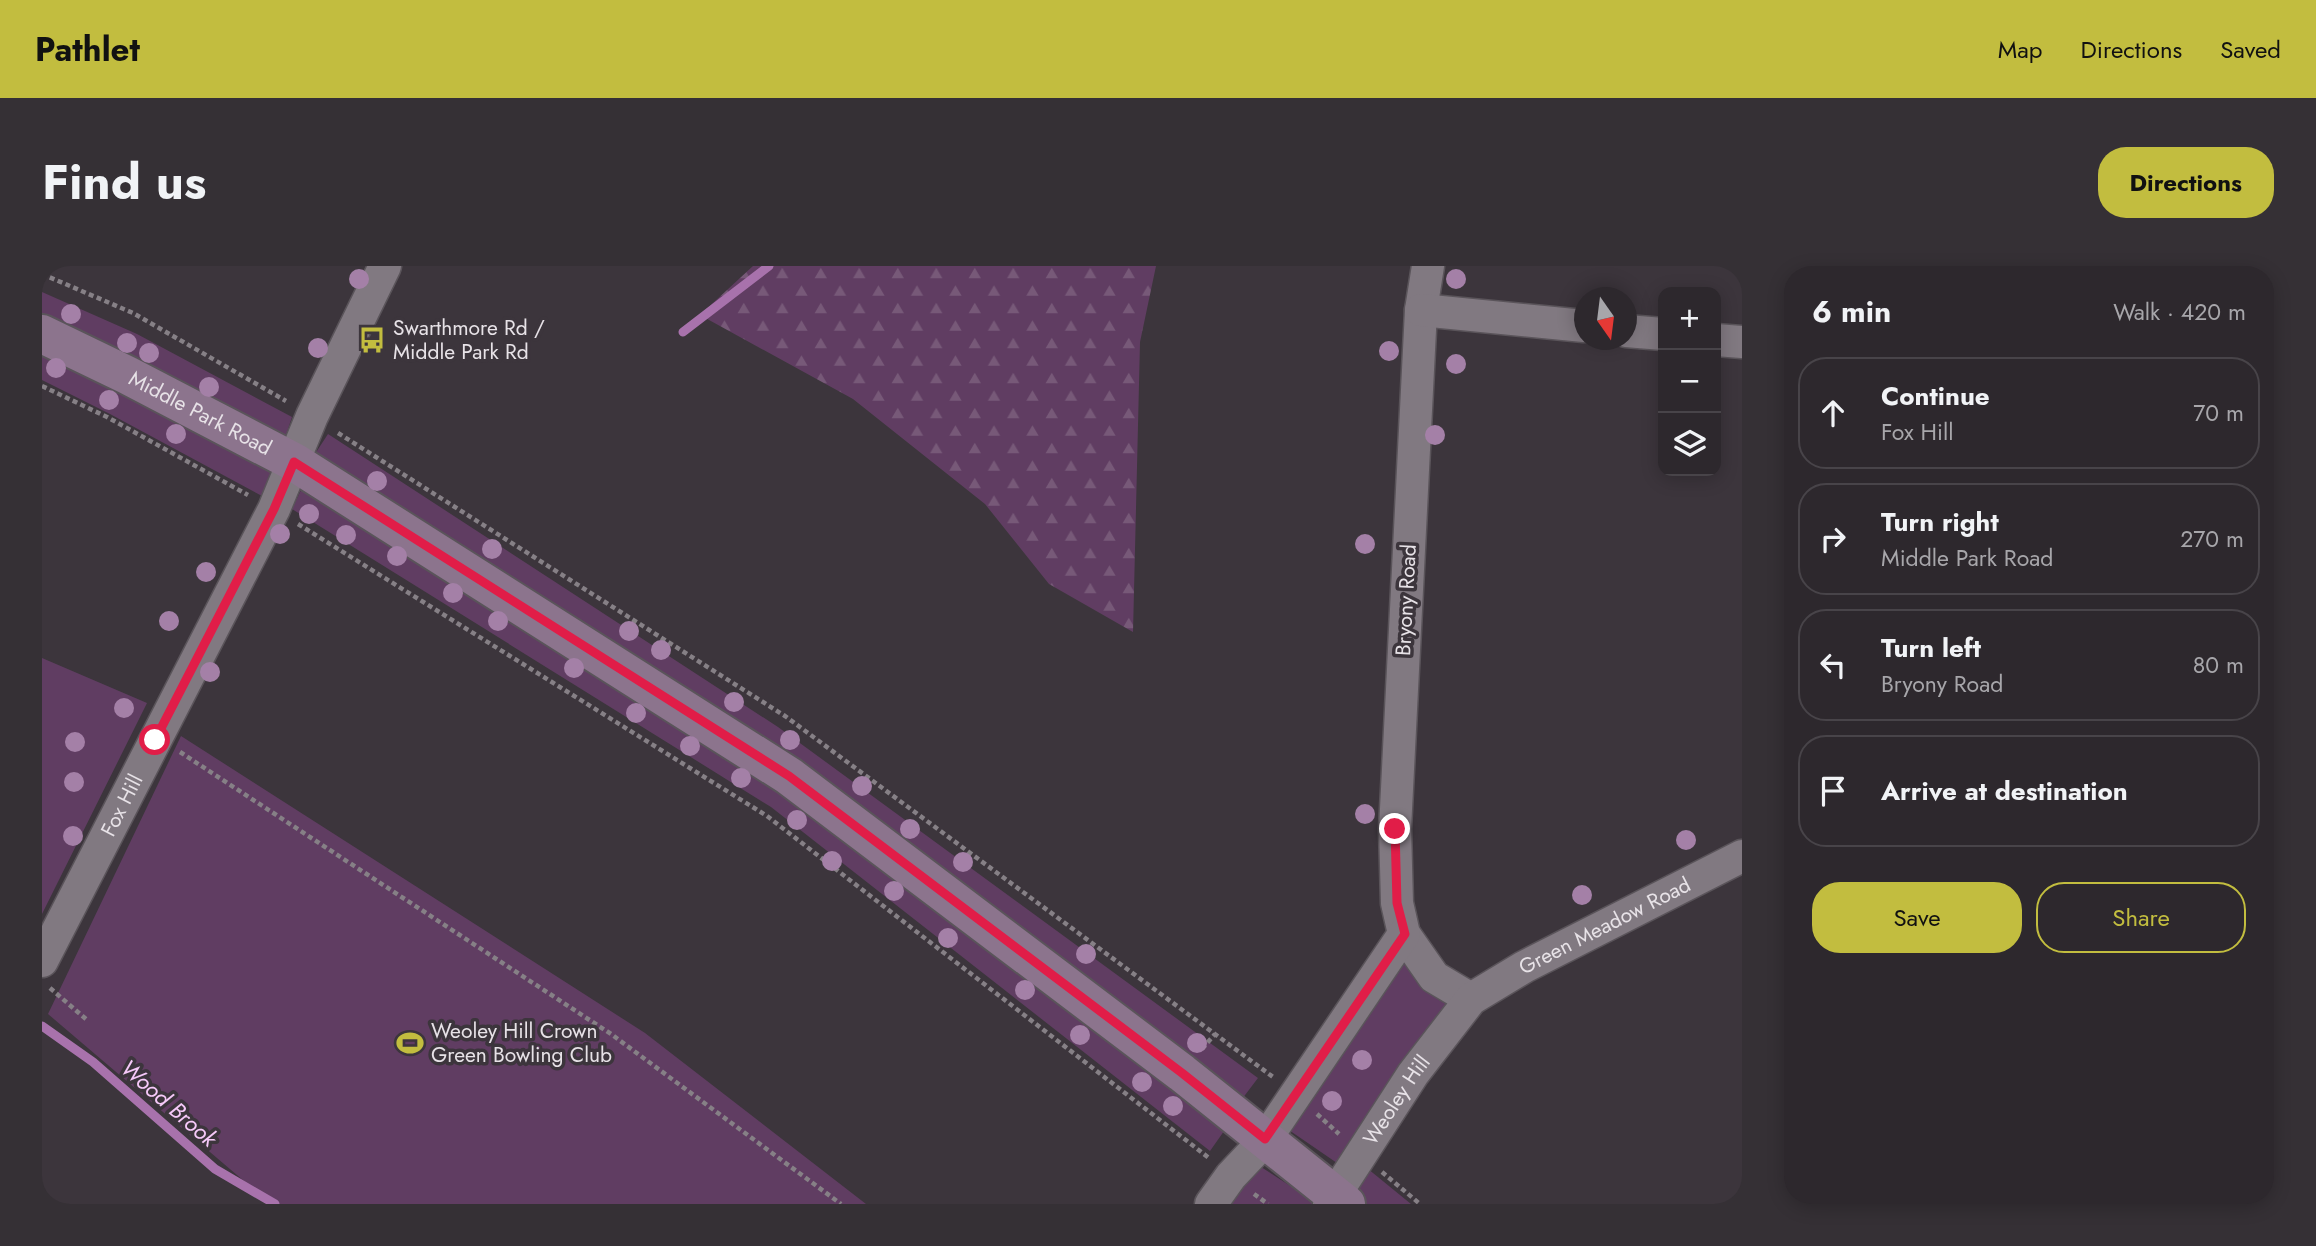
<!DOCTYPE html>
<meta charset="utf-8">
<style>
:root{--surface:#2d282d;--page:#353035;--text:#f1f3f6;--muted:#a7a6aa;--line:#484449;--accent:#c2bd3f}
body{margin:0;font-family:Jost,sans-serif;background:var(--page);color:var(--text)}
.controls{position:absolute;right:21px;top:21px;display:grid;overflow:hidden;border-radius:14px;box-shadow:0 4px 18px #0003}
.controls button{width:63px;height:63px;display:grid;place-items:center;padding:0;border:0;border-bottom:2px solid var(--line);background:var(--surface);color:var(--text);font:35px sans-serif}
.compass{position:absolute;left:1532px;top:21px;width:63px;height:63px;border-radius:50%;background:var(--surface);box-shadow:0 4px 18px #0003;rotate:166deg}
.stop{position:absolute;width:21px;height:21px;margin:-16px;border:5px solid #e11d48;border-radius:50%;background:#fff}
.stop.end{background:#e11d48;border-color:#fff;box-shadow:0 2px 7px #0008}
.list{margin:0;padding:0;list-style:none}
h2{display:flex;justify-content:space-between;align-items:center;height:91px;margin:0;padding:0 28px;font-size:30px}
h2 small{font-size:23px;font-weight:400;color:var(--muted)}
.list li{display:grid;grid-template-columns:46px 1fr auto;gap:21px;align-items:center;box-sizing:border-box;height:112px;margin:0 14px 14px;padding:0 14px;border:2px solid var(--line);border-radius:28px}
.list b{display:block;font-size:26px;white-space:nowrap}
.list p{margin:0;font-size:23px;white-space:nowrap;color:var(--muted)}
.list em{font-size:23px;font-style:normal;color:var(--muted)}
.actions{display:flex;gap:14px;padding:21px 28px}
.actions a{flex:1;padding:16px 0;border:2px solid var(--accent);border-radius:28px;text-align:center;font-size:24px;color:var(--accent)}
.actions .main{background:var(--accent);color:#111}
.icon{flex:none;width:38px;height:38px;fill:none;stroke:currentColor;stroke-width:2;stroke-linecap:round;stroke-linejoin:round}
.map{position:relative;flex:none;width:1700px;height:938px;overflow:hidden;border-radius:28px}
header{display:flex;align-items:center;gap:42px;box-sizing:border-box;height:98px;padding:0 35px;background:var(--accent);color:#111}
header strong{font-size:33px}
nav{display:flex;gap:38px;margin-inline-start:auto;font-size:24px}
.intro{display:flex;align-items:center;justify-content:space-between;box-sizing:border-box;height:168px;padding:0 42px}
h1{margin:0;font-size:49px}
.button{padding:18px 32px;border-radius:28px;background:var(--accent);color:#111;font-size:24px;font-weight:700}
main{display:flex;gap:42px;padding:0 42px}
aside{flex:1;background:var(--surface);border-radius:28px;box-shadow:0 4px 18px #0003}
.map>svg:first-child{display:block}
.green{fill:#603d62}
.forest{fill:url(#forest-firs)}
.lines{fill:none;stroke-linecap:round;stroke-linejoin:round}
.stream{stroke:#a872ac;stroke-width:9}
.street-casing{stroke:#5a545a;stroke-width:35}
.secondary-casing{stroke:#5a545a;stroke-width:42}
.path{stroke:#868086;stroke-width:4.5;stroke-dasharray:5 3.5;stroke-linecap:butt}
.street{stroke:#817981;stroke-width:32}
.secondary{stroke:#8c748d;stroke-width:38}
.tree{fill:#a480a7}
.route{stroke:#e11d48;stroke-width:9}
.labels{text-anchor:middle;stroke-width:7;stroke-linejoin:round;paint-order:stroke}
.poi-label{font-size:21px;fill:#e7e2e7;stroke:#3c353c;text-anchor:start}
.street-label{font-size:21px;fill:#e7e2e7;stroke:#3c353c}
.water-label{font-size:23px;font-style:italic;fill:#f6c9f9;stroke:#3c353c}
</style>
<header>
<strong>Pathlet</strong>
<nav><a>Map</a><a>Directions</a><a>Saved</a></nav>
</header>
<div class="intro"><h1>Find us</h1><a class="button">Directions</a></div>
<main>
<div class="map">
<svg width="1700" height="938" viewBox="0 0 1700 938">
<defs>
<pattern id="forest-firs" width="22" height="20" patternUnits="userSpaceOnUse" patternTransform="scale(1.75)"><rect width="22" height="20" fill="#603d62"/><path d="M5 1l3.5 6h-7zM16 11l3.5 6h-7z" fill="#775978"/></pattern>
</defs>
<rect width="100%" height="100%" fill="#3c353c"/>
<path class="green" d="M0 26 95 68 250 151 239 184 0 58Z
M0 81 235 196 220 230 68 148 0 114Z
M286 168 736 461 1216 812 1197 837 267 197Z
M260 222 731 512 1187 858 1168 885 729 541 250 243Z
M0 392 105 437 0 648Z
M139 470 603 767 824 938H229L6 748Z
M1358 693 1413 740 1295 897 1241 860Z
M1320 898 1369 938H1321L1303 925Z
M1216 899 1273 936 1272 938H1188Z"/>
<path class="forest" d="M711 0H1114L1098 76 1091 366 1007 318 943 238 811 133 658 49Z"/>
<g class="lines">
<path class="stream" d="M641 66 727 0
M0 760 51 796 173 903 233 938"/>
<g class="street-casing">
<g id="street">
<path d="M1386 0 1379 44 1353 563 1355 637 1362 668 1392 711 1429 733"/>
<path d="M1379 44 1542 60"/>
<path d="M1584 65 1621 68"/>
<path d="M1674 74 1700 76"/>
<path id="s1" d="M0 695 232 243 270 150 343 0"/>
<path d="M1169 938 1189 910 1223 874 1362 668"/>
<path id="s2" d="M1287 938 1371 808 1429 733 1482 701 1700 590"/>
</g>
</g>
<g class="secondary-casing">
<g id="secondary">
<path id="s3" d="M0 68 85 109 252 196 747 510 1140 807 1304 938"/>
</g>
</g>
<path class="path" d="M0 8 91 47 244 135
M0 120 65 151 206 229
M296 167 743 450 1231 811
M256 258 725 550 1167 892
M138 486 569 768 799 938
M8 722 45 754
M1160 783 1173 768
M1275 848 1297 868
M1340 906 1378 938
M1212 928 1226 938"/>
<use href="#street" class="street"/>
<use href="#secondary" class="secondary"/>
</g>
<g class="tree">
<circle cx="317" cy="13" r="10"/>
<circle cx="1414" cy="13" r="10"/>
<circle cx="29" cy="48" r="10"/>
<circle cx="85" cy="77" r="10"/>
<circle cx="276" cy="82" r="10"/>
<circle cx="1347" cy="85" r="10"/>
<circle cx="107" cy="87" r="10"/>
<circle cx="1414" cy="98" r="10"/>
<circle cx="14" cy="102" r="10"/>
<circle cx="167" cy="121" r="10"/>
<circle cx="67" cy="134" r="10"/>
<circle cx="134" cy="168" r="10"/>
<circle cx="1393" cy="169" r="10"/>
<circle cx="335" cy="215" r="10"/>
<circle cx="267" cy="248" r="10"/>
<circle cx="238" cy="268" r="10"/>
<circle cx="304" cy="269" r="10"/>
<circle cx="1323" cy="278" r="10"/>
<circle cx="450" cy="283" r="10"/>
<circle cx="355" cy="290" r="10"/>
<circle cx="164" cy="306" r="10"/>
<circle cx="411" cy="327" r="10"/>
<circle cx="127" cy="355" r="10"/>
<circle cx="456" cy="355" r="10"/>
<circle cx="587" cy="365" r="10"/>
<circle cx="619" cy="384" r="10"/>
<circle cx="532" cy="402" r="10"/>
<circle cx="168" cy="406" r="10"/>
<circle cx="692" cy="436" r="10"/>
<circle cx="82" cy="442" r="10"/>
<circle cx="594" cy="447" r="10"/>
<circle cx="748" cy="474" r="10"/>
<circle cx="33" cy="476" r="10"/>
<circle cx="648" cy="480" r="10"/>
<circle cx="699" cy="512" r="10"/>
<circle cx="32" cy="516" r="10"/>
<circle cx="820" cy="520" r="10"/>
<circle cx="1323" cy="548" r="10"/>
<circle cx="755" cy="554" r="10"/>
<circle cx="868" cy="563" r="10"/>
<circle cx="31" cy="570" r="10"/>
<circle cx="1644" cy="574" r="10"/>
<circle cx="790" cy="595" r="10"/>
<circle cx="921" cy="596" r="10"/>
<circle cx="852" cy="625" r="10"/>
<circle cx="1540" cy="629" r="10"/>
<circle cx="906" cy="672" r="10"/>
<circle cx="1044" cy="688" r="10"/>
<circle cx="983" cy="724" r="10"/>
<circle cx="1038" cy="769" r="10"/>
<circle cx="1155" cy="777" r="10"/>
<circle cx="1320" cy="794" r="10"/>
<circle cx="1100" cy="816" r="10"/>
<circle cx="1290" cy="835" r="10"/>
<circle cx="1131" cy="840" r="10"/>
</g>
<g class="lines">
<path class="route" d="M113 474 232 243 252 196 747 510 1140 807 1223 873 1363 668 1355 637 1353 563"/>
</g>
<defs>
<g id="bus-bare" transform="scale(2.1)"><path d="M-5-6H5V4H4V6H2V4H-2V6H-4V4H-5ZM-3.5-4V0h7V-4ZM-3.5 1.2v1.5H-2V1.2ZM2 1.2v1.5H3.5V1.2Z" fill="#c2bd3f" stroke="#3c353c" stroke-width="2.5" paint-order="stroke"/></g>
<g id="stadium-bare" transform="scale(2.1)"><path d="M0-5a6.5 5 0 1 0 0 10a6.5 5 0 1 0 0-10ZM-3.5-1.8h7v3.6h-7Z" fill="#c2bd3f" stroke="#3c353c" stroke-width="2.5" paint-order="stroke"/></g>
</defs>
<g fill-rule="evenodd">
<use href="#bus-bare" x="330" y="74"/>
<use href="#stadium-bare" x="368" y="777"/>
</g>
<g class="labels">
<g class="poi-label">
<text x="351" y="69">Swarthmore Rd /<tspan x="351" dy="24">Middle Park Rd</tspan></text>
<text x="389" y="772">Weoley Hill Crown<tspan x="389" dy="24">Green Bowling Club</tspan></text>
</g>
<g class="street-label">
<text dy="7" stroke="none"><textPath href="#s3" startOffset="177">Middle Park Road</textPath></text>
<text transform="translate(1364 334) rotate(-87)" y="7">Bryony Road</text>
<text dy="7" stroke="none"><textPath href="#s1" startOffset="175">Fox Hill</textPath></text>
<text dy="7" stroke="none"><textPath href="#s2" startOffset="402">Green Meadow Road</textPath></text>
<text dy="7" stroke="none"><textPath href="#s2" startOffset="124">Weoley Hill</textPath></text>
</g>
<g class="water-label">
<text transform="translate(127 837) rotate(41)" y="8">Wood Brook</text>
</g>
</g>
</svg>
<div class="controls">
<button>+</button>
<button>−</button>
<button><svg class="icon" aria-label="layers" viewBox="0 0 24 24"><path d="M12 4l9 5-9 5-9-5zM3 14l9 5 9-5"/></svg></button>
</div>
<svg class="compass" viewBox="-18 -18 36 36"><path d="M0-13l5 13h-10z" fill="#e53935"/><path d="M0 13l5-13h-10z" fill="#a7a6aa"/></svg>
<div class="stop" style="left:113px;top:474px"></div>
<div class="stop end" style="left:1353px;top:563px"></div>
</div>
<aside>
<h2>6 min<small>Walk · 420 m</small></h2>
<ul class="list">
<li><svg class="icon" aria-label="ahead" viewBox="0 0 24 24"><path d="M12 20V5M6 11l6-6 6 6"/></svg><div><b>Continue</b><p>Fox Hill</p></div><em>70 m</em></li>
<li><svg class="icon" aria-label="right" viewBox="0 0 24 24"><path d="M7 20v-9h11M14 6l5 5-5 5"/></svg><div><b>Turn right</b><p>Middle Park Road</p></div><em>270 m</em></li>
<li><svg class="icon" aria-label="left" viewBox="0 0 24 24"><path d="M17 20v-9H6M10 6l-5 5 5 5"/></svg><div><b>Turn left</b><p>Bryony Road</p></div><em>80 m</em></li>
<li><svg class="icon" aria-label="arrive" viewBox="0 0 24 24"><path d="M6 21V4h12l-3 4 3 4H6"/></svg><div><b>Arrive at destination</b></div></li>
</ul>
<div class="actions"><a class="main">Save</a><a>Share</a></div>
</aside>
</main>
